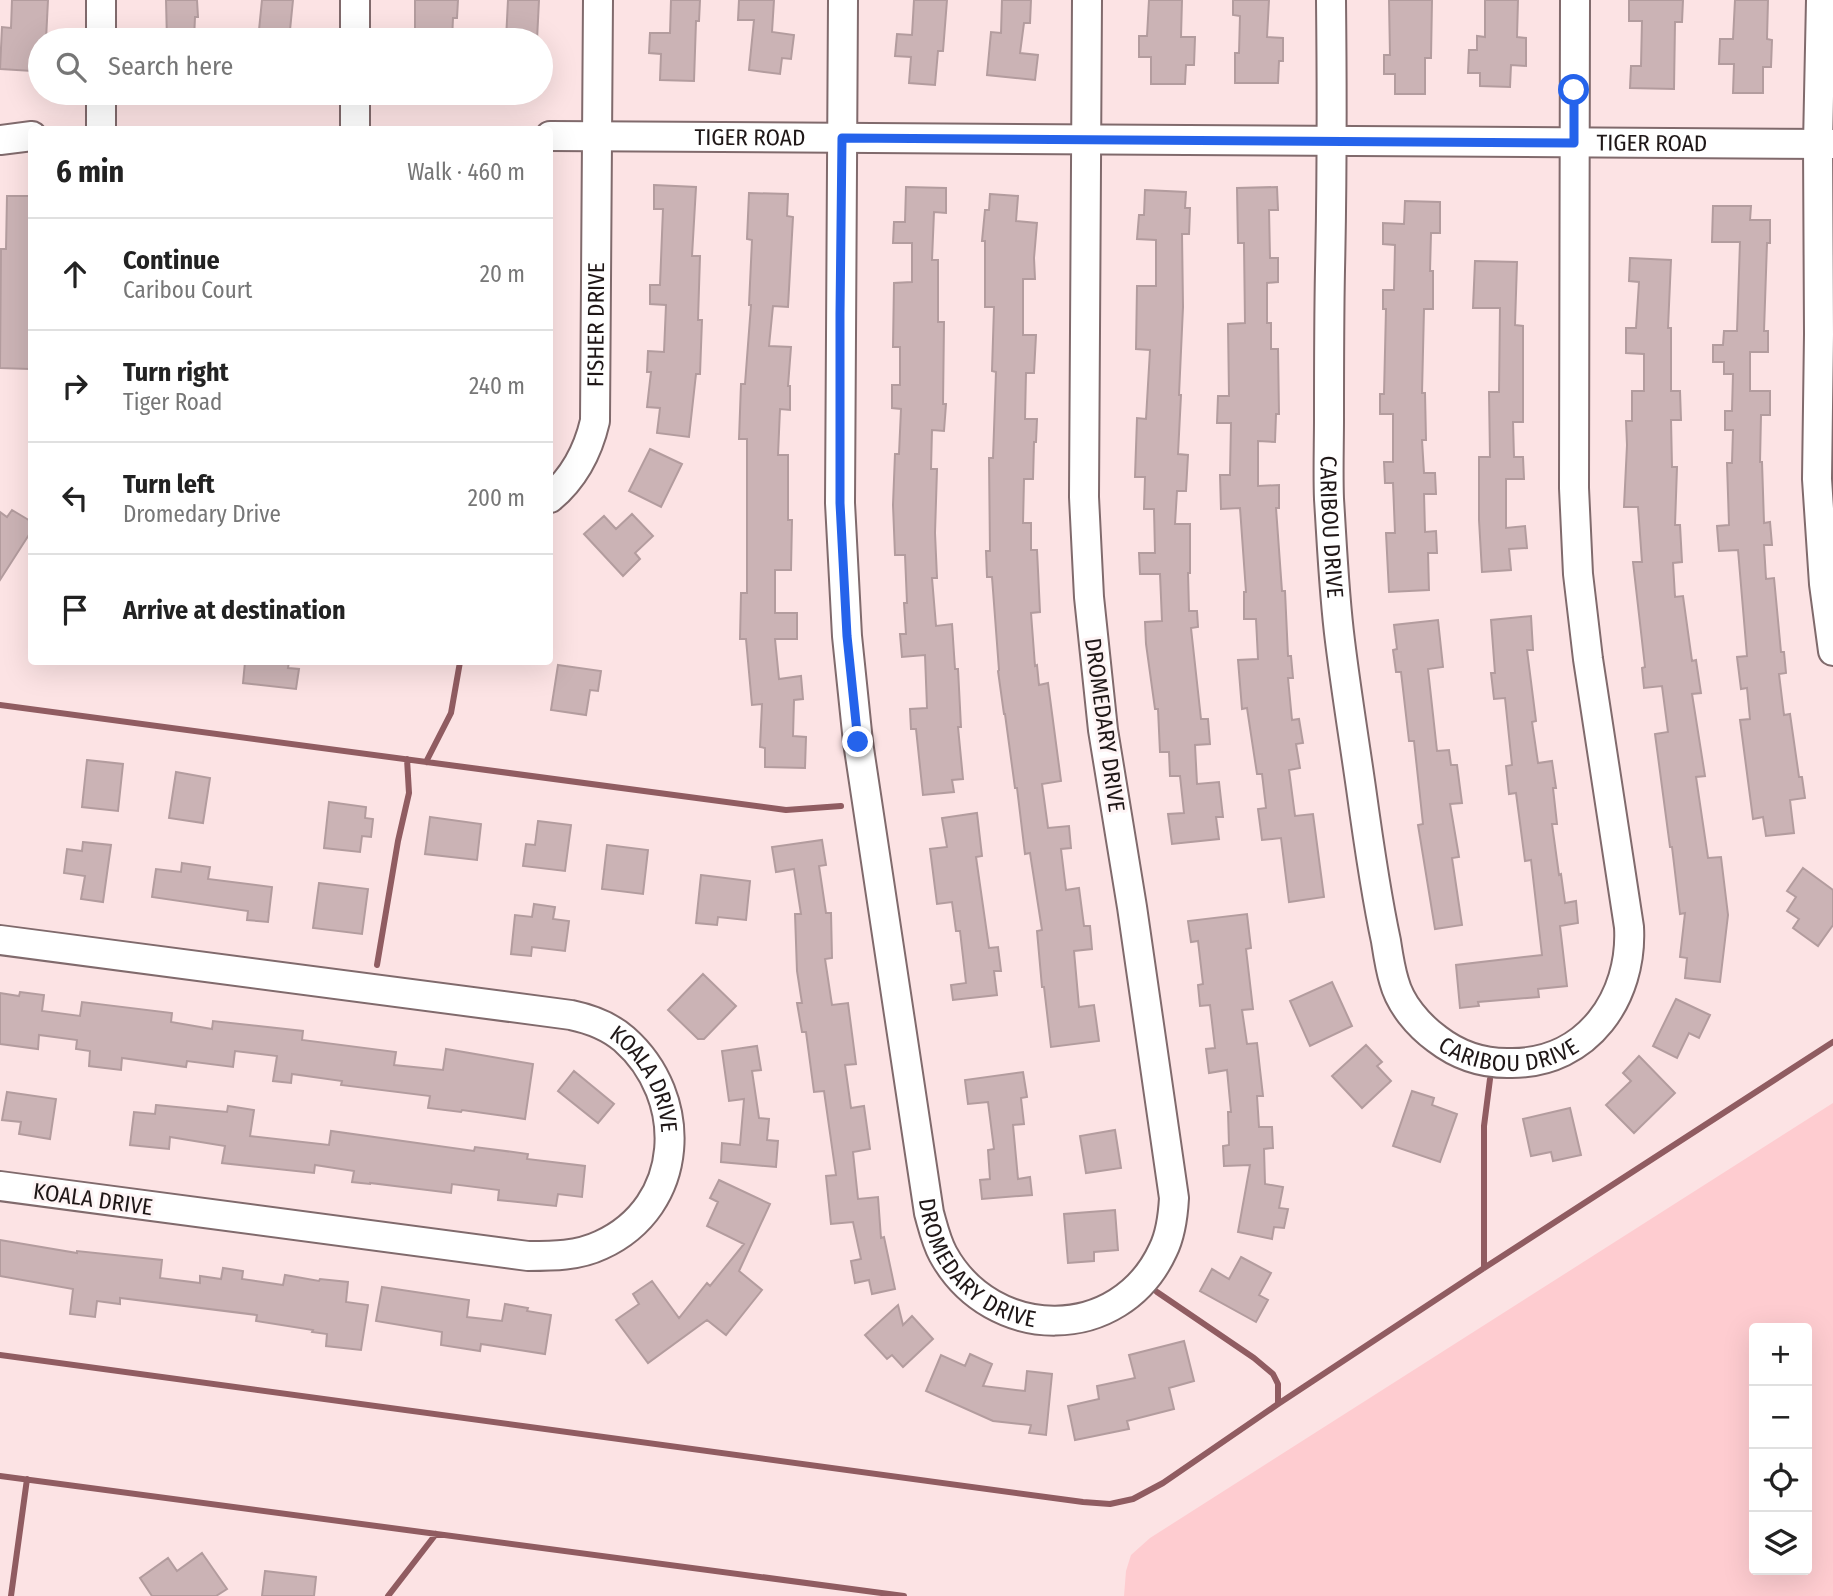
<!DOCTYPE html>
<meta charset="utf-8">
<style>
:root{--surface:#fff;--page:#f2f2f2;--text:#222;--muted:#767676;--line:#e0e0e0}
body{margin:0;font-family:"Fira Sans Condensed",sans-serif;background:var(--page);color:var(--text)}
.controls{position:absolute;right:21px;bottom:21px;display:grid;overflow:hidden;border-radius:7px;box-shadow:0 7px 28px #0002}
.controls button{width:63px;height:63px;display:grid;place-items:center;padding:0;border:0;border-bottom:2px solid var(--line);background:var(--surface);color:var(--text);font:35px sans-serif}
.stop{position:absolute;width:21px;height:21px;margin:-16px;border:5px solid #2563eb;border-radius:50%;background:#fff}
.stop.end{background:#2563eb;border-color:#fff;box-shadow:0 2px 7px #0008}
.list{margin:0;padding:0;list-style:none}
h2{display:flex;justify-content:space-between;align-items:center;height:91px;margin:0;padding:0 28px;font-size:30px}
h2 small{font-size:23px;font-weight:400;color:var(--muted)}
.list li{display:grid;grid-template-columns:46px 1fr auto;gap:21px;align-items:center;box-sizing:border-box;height:112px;padding:0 28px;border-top:2px solid var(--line)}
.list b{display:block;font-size:26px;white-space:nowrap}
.list p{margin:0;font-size:23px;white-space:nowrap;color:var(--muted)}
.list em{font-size:23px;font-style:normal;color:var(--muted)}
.icon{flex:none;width:38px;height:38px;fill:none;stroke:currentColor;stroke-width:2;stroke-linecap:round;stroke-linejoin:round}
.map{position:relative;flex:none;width:1833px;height:1596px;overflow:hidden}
.search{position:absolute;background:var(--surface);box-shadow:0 7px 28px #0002;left:28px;top:28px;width:525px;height:77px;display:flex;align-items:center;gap:18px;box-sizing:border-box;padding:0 24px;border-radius:38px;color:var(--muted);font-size:26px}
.panel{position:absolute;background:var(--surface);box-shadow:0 7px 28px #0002;left:28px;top:126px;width:525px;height:539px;border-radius:7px}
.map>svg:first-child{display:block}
.green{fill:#feccd0;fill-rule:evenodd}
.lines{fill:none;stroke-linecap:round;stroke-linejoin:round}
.stream{stroke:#905c61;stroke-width:6}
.building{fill:#cbb3b5;stroke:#b39c9e;stroke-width:2}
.minor-casing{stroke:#806a6c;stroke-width:32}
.minor{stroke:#fff;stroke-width:28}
.route{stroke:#2563eb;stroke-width:9}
.labels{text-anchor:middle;stroke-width:6;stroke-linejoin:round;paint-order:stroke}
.street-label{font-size:23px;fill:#1f1717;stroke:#fef4f5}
</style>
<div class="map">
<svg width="1833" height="1596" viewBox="0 0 1833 1596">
<rect width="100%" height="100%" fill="#fce3e4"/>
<path class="green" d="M1833 1103V1596H1124L1126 1571 1131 1555 1150 1538ZM1754 1328H1807V1570H1754Z"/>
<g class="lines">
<path class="stream" d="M0 705 786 810 841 806
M426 762 451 713 460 662
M377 965 398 841 409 793 407 759
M1484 1268V1126L1490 1079
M1157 1292 1254 1358 1273 1374 1278 1384V1404
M0 1355 1083 1502 1110 1504 1133 1499 1163 1483 1278 1404 1484 1268 1833 1042
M0 1476 904 1596
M11 1596 27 1479
M388 1596 436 1534"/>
</g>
<path class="building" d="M12 0H48L46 40H40V52H33L32 71 0 69 2 27 11 28Z
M166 0H197L198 17H195L194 40H167Z
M262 0H293L289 40H258Z
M415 0H458L457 18H453L452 40H415Z
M508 0H539L537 40H506Z
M671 0H700L699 21H696L694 81 660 80 661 54 649 53 650 33H670Z
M739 0H774L772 32 794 35 791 59 782 58 780 74 749 70 754 20H738Z
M914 0H947L943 51H938L935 85 909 83 911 57 895 56 897 34 912 35Z
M1002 0H1031L1030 23H1024L1020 53 1038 55 1035 80 987 75 991 32 1001 33Z
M1149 0H1182L1181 37H1195L1194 65H1186L1185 84H1151V57H1139V36H1147Z
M1233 0H1269L1267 37 1283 38V61H1279L1278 83H1235V53H1239L1240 16 1233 15Z
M1389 0H1432L1431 58H1425V94H1395V74H1384V55H1390Z
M1485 0H1518L1517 37 1526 38V66L1511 65 1510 87 1480 86V73H1468L1469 50H1477V36L1485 37Z
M1629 0H1683L1682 22H1675L1674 89 1630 88 1631 66H1641L1642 21H1629Z
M1735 0H1768L1767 39 1772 40 1771 67H1763V93H1733L1734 64H1719L1720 39H1733Z
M654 185 696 187 692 256H700L698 320H702L700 374H696L689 437 657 433 660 408 647 407 651 372H647L648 351 664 352 666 305 650 304V285H660L663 209H654Z
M906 187 946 188V213L934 212 932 260H938V322H944L943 404H946L944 431 932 430 931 469H937L935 533 937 578H932L936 626 952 624 955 669H958L961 727H958L963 779 952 780 954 792 923 795 916 729H911L910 709 927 708 925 655 902 657 900 634H906L904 603H907L905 555H895L893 505 895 454H899L901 409 892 408V385H900V347H893L894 283 912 282V243H893L894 222H905Z
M1277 187 1278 210H1269L1270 258H1278V282L1267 283V323H1271V349H1278L1279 414H1276L1275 442 1258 441V486L1279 485V508H1276L1282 591H1285L1288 656H1291L1293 678H1288L1292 720 1299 719 1303 743 1296 744 1300 768 1289 770 1295 816 1313 814 1324 897 1289 902 1281 838 1262 840 1258 809 1266 808 1262 774H1257L1247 708 1242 709 1238 660 1258 659 1256 619H1244V592H1246L1240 508 1221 509 1220 475H1230L1231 423H1217L1218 396H1229L1228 324 1245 323 1244 243H1238L1237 188Z
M1145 190 1186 192 1185 208H1190L1189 234H1182L1183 307 1179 395H1181L1178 454 1188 455 1186 491H1177L1175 524H1190V573H1188L1189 611H1197L1198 627 1191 628 1201 719H1208L1210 744 1195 745 1197 784 1219 782 1223 817H1216L1219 839 1172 844 1168 814 1184 813 1180 776H1170L1169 752H1160L1158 709H1155L1146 644 1145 622 1162 621 1160 574H1140L1139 553H1155L1154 509H1144L1145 477H1135L1137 418 1146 419 1150 350 1136 349 1137 286H1156V240L1137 239 1139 215H1144Z
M749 193 788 194 787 216 793 217 788 307 773 306 769 346 791 347 788 386H790V410L780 409 778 455H788V520H792L791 570H775V613H797V639H775L779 679 801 676 803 699 794 700 793 736 806 737 805 768 765 767V748L760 747 762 704 752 705 746 639H740L741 593H747V439H739L741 384H745L751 305H749L752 240 747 239Z
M990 194 1018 196 1016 221 1037 223 1034 258 1035 279H1023V335H1036L1034 373H1026L1025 419H1037L1036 442H1034L1033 479H1024L1023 523H1031V550H1037L1040 612 1031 613 1035 666 1037 665 1039 685 1048 683 1061 781 1042 784 1048 828 1069 826 1071 848 1061 849 1066 890 1079 888 1084 926H1090L1092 949 1074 951 1079 1007 1094 1005 1099 1041 1051 1047 1044 987H1042L1037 931 1042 930 1030 853 1025 854 1017 788H1015L1005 714H1004L998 671 999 670 992 577H987L986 551H990L989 458H993L996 372 992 371 994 307H985V241H982L985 210H989Z
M7 196H32V303H29V369L0 368 1 249H6Z
M1405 201 1440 202V233H1431L1430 271H1433V309H1424L1422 393H1425L1426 440H1422L1424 473H1435L1436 494H1424L1425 532 1436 531 1437 553H1428L1429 590 1389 592 1386 533H1395L1393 483H1385L1384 462H1393V414H1380V394H1384L1386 309H1383V290H1394L1395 245 1383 244V223L1404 224Z
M1713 206H1751L1750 220H1770V243H1767L1764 331H1768V352H1750V391H1770V415H1761L1760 462H1762L1764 523 1770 522 1772 545H1764L1766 579 1774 578 1781 652H1784L1786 673 1779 674 1784 715 1790 714 1799 777H1802L1805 798 1790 800 1794 833 1766 836 1763 817 1753 819 1740 720 1750 719 1747 688 1741 689 1737 657 1747 656 1738 550 1719 551 1717 526 1729 525 1727 463H1732L1733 430H1725V411H1732L1733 374H1724V362H1713V345H1723L1724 331H1737L1740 242H1712Z
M1630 258 1671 260 1668 328H1671V391H1680L1681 420H1671L1672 467H1677L1675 525H1680L1682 562 1673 563 1675 597 1683 596 1692 661 1696 660 1701 693 1692 694 1705 776 1696 777 1708 858 1721 857 1728 915 1720 982 1685 978 1687 958 1680 957 1685 913 1680 914 1672 847H1670L1655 734 1668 732 1662 686 1644 688 1642 668 1645 667 1633 562H1642L1638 507H1624L1627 445 1626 421H1632V391H1644V354L1626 353V328H1636L1639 282 1629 281Z
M1475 261 1517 262 1515 325 1523 326V422H1513L1514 457H1523L1524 479H1506V528L1525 526 1527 548 1509 549 1511 570 1482 572 1479 520V457H1490L1489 392H1499L1500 308H1473Z
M650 449 682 464 661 507 629 491Z
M12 510 32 522V530L0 580V512L7 517Z
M632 514 653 536 635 553 640 559 623 576 584 534 604 516 616 529Z
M1531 616 1533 650H1527L1536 721 1532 722 1538 763 1552 761 1556 788H1553L1557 824H1552L1559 875 1561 874 1565 903 1576 901 1578 923 1560 926 1567 986 1538 989 1539 997 1478 1002 1479 1006 1460 1008 1456 965 1542 955 1531 860 1525 861 1516 793 1509 794 1506 766 1512 765 1505 698 1494 699 1491 673H1495L1491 620Z
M1438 620 1443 667 1428 669 1437 751 1449 750 1451 765H1457L1462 803 1450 804 1459 857 1452 858 1462 925 1435 929 1418 825 1423 824 1414 741H1409L1401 672H1396L1393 650 1397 649 1394 625Z
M245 662H289L288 668 299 669 296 689 243 683Z
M558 665 601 671 598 691 590 690 586 715 551 710Z
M87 760 123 764 118 811 82 807Z
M176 772 210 778 203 823 169 818Z
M329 802 366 807 365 818 373 819 371 837 362 836 360 852 324 848Z
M977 813 982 856 976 857 989 948 998 947 1001 971H994L997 995 953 1000 951 985 966 983 960 931H956L952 902 937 904 930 849 947 847 942 818Z
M430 817 481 824 477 860 425 854Z
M538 821 571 825 565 871 523 866 526 844 535 845Z
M822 840 826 865 819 866 826 913H831L832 958 825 959 832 1005 848 1003 856 1064 845 1065 851 1108 864 1106 870 1149 853 1152 858 1199 878 1197 881 1238 884 1237 895 1289 872 1294 869 1280 855 1283 851 1261 861 1259 853 1222 831 1224 826 1176 836 1175 824 1091 814 1092 806 1032H802L797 1003H802L797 971 795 914H801L794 869 776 872 772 847Z
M83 842 111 845 103 902 81 899 85 876 64 873 67 849 82 851Z
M607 845 648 850 643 894 602 889Z
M182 863 210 867 208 879 272 887 268 922 247 920 248 911 152 897 156 869 181 872Z
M1803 868 1833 890V925L1818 946 1793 928 1799 919 1787 911 1796 897 1787 891Z
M701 875 750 881 746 920 718 917 717 925 696 923Z
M319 883 368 889 362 934 313 928Z
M534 904 555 907 553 919 569 921 565 951 532 947 531 956 511 954 515 915 532 917Z
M1247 914 1251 948 1246 949 1253 1009 1242 1010 1247 1044 1257 1043 1263 1096H1257L1259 1127H1272L1273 1148 1264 1149 1265 1184 1283 1187 1279 1208 1288 1209 1284 1228 1274 1227 1272 1239 1238 1232 1250 1165 1224 1166 1223 1146 1229 1145 1228 1112H1231L1227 1070 1209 1073 1206 1049 1215 1048 1210 1005 1200 1006 1198 985 1203 984 1198 941 1191 942 1188 921Z
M703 974 736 1006 704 1039H698L668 1010Z
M1332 982 1352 1026 1310 1046 1290 1001Z
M20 992 44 995 42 1011 80 1016 82 1002 172 1013 171 1022 212 1029 213 1021 303 1031 302 1040 396 1052 394 1065 443 1070 446 1049 533 1064 525 1119 462 1110 461 1112 428 1108 430 1096 341 1085 342 1081 292 1074 291 1083 273 1081 277 1056 235 1051 233 1067 187 1061 186 1067 122 1058 121 1070 89 1066 90 1051 76 1049 77 1040 39 1035 38 1049 0 1044V993L19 996Z
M1676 999 1710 1015 1699 1038 1689 1033 1677 1058 1653 1046Z
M1366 1045 1382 1062 1377 1066 1391 1081 1362 1108 1332 1076Z
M757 1046 761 1070 752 1071 759 1118 769 1119 767 1140 778 1141 776 1167 721 1162 722 1143 740 1145 744 1099 729 1101 722 1051Z
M1639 1056 1675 1093 1634 1133 1606 1105 1631 1081 1623 1073Z
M574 1071 614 1104 598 1123 558 1091Z
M1023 1072 1027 1097 1021 1098 1024 1124 1013 1125 1018 1179 1030 1177 1032 1195 982 1199 980 1180 990 1179 988 1150 994 1149 988 1102 968 1104 965 1080Z
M1412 1091 1434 1098 1432 1105 1457 1114 1440 1162 1393 1146Z
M7 1092 56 1099 50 1139 19 1134 21 1122 2 1120Z
M156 1105 227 1112 228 1106 254 1110 250 1136 329 1145 331 1131 474 1151 475 1147 528 1154 527 1159 585 1166 582 1197 558 1194 556 1206 498 1200 499 1190 452 1184 451 1193 370 1183V1184L352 1182 354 1171 315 1165 314 1173 222 1163 225 1146 170 1137 169 1149 130 1145 134 1112 155 1114Z
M1570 1108 1581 1155 1553 1161 1551 1152 1531 1156 1523 1119Z
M1115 1130 1121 1168 1086 1173 1080 1136Z
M719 1180 770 1204 739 1271 762 1290 726 1335 707 1320 648 1363 616 1320 639 1304 633 1294 652 1281 679 1318 707 1283 710 1286 744 1244 707 1226 718 1202 710 1198Z
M1115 1210 1118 1250 1094 1252V1261L1068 1263 1064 1214Z
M0 1240 77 1253V1251L162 1260 160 1278 200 1283V1276L221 1279 223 1268 243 1271 242 1279 283 1285 285 1275 319 1281 320 1279 348 1282 346 1302 368 1305 361 1350 326 1346 327 1334 312 1332 313 1330 256 1321 257 1315 120 1298V1304L97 1301 95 1317 70 1314 73 1289 0 1276Z
M1241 1257 1271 1273 1259 1295 1268 1300 1256 1322 1200 1291 1212 1269 1229 1279Z
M382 1287 469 1300 467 1317 502 1321 505 1304 528 1308 527 1311 551 1315 545 1354 481 1344 480 1351 441 1345 442 1332 376 1321Z
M898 1305 903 1325 912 1316 933 1339 903 1367 892 1355 887 1359 865 1335Z
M1184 1341 1194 1381 1169 1388 1174 1409 1127 1421 1129 1429 1075 1440 1068 1406 1099 1399 1097 1386 1135 1378 1129 1355Z
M970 1354 992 1364 983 1386 1025 1391 1027 1371 1052 1374 1046 1435 1029 1433 1031 1425 993 1421 926 1391 941 1355 965 1366Z
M202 1553 227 1589 216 1596H152L140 1578 168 1558 177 1571Z
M265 1571 316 1577 314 1596H262Z"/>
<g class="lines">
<g class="minor-casing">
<g id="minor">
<path id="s1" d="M843 0 840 503 847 636 858 742 929 1213C933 1227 936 1241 943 1254 992 1343 1120 1344 1163 1250 1171 1234 1173 1216 1174 1198L1132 907 1103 730 1089 597 1084 497 1087 0"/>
<path id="s2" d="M1331 0C1332 90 1332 180 1330 270 1329 319 1329 369 1329 418 1329 445 1328 473 1329 499 1332 546 1334 594 1340 641 1346 690 1354 739 1361 788 1368 839 1375 890 1386 941 1388 954 1390 968 1394 981 1400 1004 1418 1025 1437 1039 1459 1056 1485 1064 1512 1063 1588 1063 1633 997 1629 927L1588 659 1578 574 1574 488 1575 0"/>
<path d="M1821 0 1818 144 1819 334 1817 479 1824 584 1833 651"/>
<path d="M101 40V0"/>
<path d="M355 40V0"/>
<path d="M101 130V93"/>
<path d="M355 130V93"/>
<path id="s3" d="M550 136 1833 144"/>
<path d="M0 140 32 136"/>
<path id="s4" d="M550 498C574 478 588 451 595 421L598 0"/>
<path id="s5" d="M0 940 571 1015C590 1019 609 1026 624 1039 690 1097 686 1206 601 1245 578 1256 553 1256 528 1256L0 1186"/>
</g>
</g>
<use href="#minor" class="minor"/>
</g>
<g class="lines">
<path class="route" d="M858 742 847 636 840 503V314L842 138 1574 143V90"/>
</g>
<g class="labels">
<g class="street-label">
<text dy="8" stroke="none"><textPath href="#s3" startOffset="200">TIGER ROAD</textPath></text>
<text dy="8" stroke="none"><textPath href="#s3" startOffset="1102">TIGER ROAD</textPath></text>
<text dy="8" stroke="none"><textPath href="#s4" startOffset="187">FISHER DRIVE</textPath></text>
<text dy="8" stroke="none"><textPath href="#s2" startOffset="527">CARIBOU DRIVE</textPath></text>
<text transform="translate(1105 725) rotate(82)" y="8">DROMEDARY DRIVE</text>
<text dy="8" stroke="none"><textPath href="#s2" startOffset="1136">CARIBOU DRIVE</textPath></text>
<text dy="8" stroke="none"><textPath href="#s5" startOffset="681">KOALA DRIVE</textPath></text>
<text transform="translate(93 1199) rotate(8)" y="8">KOALA DRIVE</text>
<text dy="8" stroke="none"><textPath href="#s1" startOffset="1292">DROMEDARY DRIVE</textPath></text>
</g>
</g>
</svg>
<div class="controls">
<button>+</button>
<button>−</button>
<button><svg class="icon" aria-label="locate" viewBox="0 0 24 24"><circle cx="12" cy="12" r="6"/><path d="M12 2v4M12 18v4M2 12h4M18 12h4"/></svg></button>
<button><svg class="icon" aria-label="layers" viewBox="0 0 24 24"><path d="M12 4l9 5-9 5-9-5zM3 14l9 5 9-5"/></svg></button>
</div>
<div class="stop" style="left:1574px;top:90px"></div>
<div class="stop end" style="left:858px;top:742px"></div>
<div class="search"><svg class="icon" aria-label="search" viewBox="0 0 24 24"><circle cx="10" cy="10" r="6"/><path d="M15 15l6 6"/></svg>Search here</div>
<section class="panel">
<h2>6 min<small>Walk · 460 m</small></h2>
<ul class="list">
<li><svg class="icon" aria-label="ahead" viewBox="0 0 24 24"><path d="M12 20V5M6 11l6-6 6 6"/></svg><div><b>Continue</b><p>Caribou Court</p></div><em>20 m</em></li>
<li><svg class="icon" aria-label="right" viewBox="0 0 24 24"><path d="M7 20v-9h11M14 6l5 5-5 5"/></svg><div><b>Turn right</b><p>Tiger Road</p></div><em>240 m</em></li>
<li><svg class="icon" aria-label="left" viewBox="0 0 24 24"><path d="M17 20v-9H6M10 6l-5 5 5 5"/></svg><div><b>Turn left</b><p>Dromedary Drive</p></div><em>200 m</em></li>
<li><svg class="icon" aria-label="arrive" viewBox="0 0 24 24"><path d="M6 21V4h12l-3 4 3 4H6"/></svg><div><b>Arrive at destination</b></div></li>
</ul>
</section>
</div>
